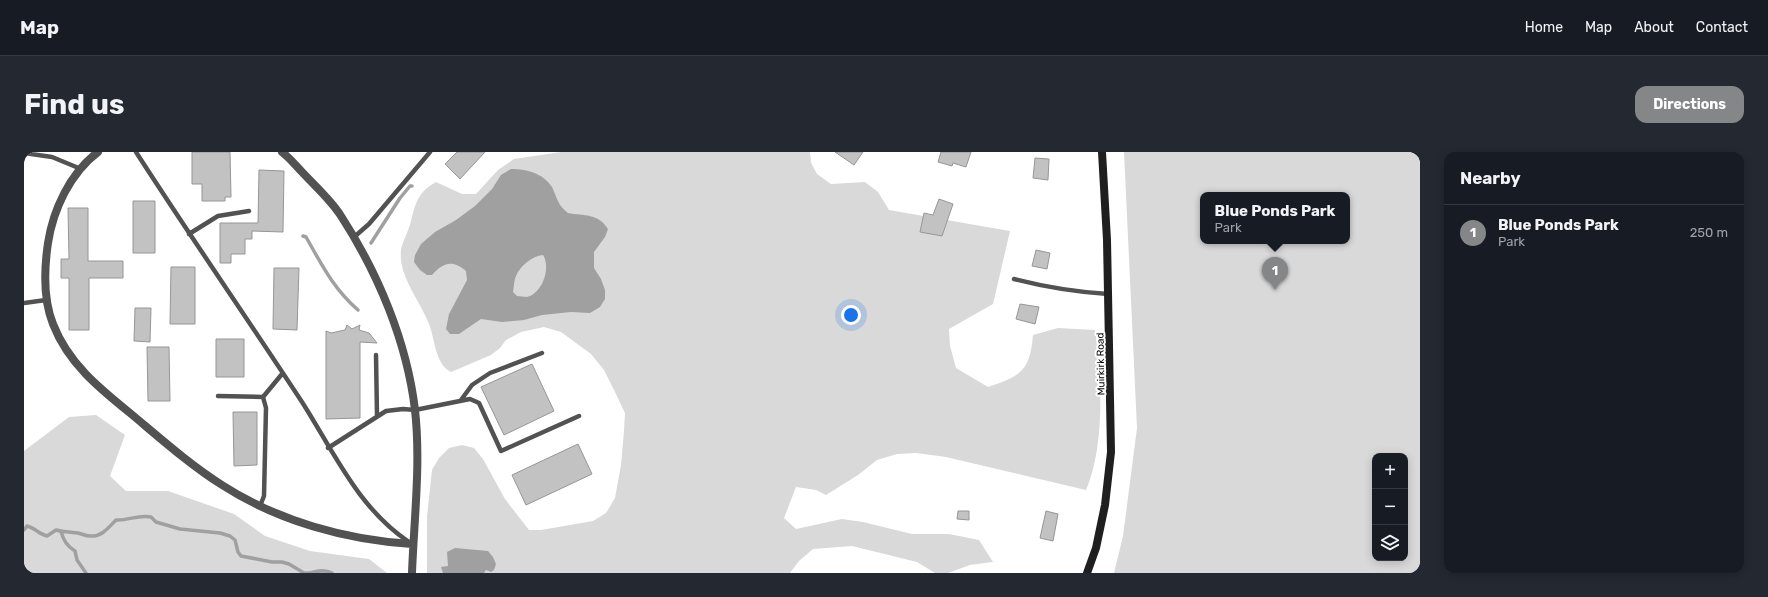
<!DOCTYPE html>
<meta charset="utf-8">
<style>
:root{--surface:#171b24;--page:#242831;--text:#f1f3f6;--muted:#9ea1a6;--line:#363941;--accent:#858687}
body{margin:0;font-family:Rubik,sans-serif;background:var(--page);color:var(--text)}
.controls{position:absolute;right:12px;bottom:12px;display:grid;overflow:hidden;border-radius:8px;box-shadow:0 2px 10px #0003}
.controls button{width:36px;height:36px;display:grid;place-items:center;padding:0;border:0;border-bottom:1px solid var(--line);background:var(--surface);color:var(--text);font:20px sans-serif}
.you{position:absolute;left:827px;top:163px;width:14px;height:14px;margin:-10px;border:3px solid #fff;border-radius:50%;background:#1a73e8;box-shadow:0 0 0 6px #1a73e833}
.badge{display:grid;place-items:center;width:26px;height:26px;border-radius:50%;background:var(--accent);color:#fff;font-size:13px;font-weight:700}
.pin{position:absolute;translate:-50% -33px;filter:drop-shadow(0 1px 2px #0008)}
.pin::after{content:'';position:absolute;top:21px;width:14px;height:12px;background:inherit;clip-path:polygon(0 0,100% 0,50% 100%)}
.popup{position:absolute;left:1176px;top:40px;width:150px;height:52px;box-sizing:border-box;display:grid;place-content:center;border-radius:8px;background:var(--surface);filter:drop-shadow(0 1px 3px #0005);font-size:13px;white-space:nowrap;color:var(--muted)}
.popup b{font-size:15px;color:var(--text)}
.popup::after{content:'';position:absolute;left:50%;top:100%;margin-left:-8px;border:8px solid transparent;border-top-color:var(--surface)}
.list{margin:0;padding:0;list-style:none}
h2{display:flex;justify-content:space-between;align-items:center;height:52px;margin:0;padding:0 16px;font-size:17px}
h2 small{font-size:13px;font-weight:400;color:var(--muted)}
.list li{display:grid;grid-template-columns:26px 1fr auto;gap:12px;align-items:center;box-sizing:border-box;height:56px;padding:0 16px;border-top:1px solid var(--line)}
.list b{display:block;font-size:15px;white-space:nowrap}
.list p{margin:0;font-size:13px;white-space:nowrap;color:var(--muted)}
.list em{font-size:13px;font-style:normal;color:var(--muted)}
.icon{flex:none;width:22px;height:22px;fill:none;stroke:currentColor;stroke-width:2;stroke-linecap:round;stroke-linejoin:round}
.map{position:relative;flex:none;width:1396px;height:421px;overflow:hidden;border-radius:12px}
header{display:flex;align-items:center;gap:24px;box-sizing:border-box;height:56px;padding:0 20px;background:var(--surface);border-bottom:1px solid var(--line)}
header strong{font-size:19px}
nav{display:flex;gap:22px;margin-inline-start:auto;font-size:14px}
.intro{display:flex;align-items:center;justify-content:space-between;box-sizing:border-box;height:96px;padding:0 24px}
h1{margin:0;font-size:28px}
.button{padding:10px 18px;border-radius:12px;background:var(--accent);color:#fff;font-size:14px;font-weight:700}
main{display:flex;gap:24px;padding:0 24px}
aside{flex:1;background:var(--surface);border-radius:12px;box-shadow:0 2px 10px #0003}
.map>svg:first-child{display:block}
.green{fill:#d9d9d9;fill-rule:evenodd}
.water{fill:#a0a0a0;fill-rule:evenodd}
.lines{fill:none;stroke-linecap:round;stroke-linejoin:round}
.stream{stroke:#a0a0a0;stroke-width:3.5}
.building{fill:#c2c2c2;stroke:#969696}
.service{stroke:#525252;stroke-width:4.5}
.minor{stroke:#525252;stroke-width:8}
.secondary{stroke:#1f1f1f;stroke-width:8}
.labels{text-anchor:middle;stroke-width:4;stroke-linejoin:round;paint-order:stroke}
.street-label{font-size:10px;fill:#000;stroke:#fff}
</style>
<header>
<strong>Map</strong>
<nav><a>Home</a><a>Map</a><a>About</a><a>Contact</a></nav>
</header>
<div class="intro"><h1>Find us</h1><a class="button">Directions</a></div>
<main>
<div class="map">
<svg width="1396" height="421" viewBox="0 0 1396 421">
<rect width="100%" height="100%" fill="#fff"/>
<path class="green" d="M537 0H786L787 11 793 22 807 32 841 30 854 40 865 58 986 79 969 152 925 177 926 194 932 216 964 235C997 224 1006 219 1009 183L1034 176 1071 178C1078 225 1081 294 1062 338L922 305 892 301 873 302 853 308 834 323 802 343 792 338 772 335 760 366 772 377 818 367 839 370 888 382H925L955 388 969 410 946 413 924 421H911L893 410 828 394 789 397 775 409 766 421H403V365L408 318 415 306 425 296 438 293 450 296 459 307 481 347 505 378H517L569 369 582 361 591 346 597 313 600 279 601 261 591 240 580 218 567 202 537 180 520 175 497 180 482 188 476 196 467 203 427 220C411 212 411 187 405 172 396 148 374 124 377 98 378 91 385 78 387 69 392 50 394 40 412 30L438 42H452L474 18 490 7Z
M1100 0H1396V421H1090L1099 384 1113 276ZM1179 43H1323V89H1179ZM1351 304H1381V406H1351Z
M72 263 101 283 86 324 102 339H144L210 362 241 384 286 399 345 407 363 421H0V299L45 265Z"/>
<path class="water" d="M487 17C502 17 519 21 528 35 530 39 532 45 534 49 536 54 540 58 544 61 560 64 574 61 584 77L581 85 570 100V116L577 127 581 138V147L576 155 566 161 547 160 518 163 500 168 478 170 457 167 435 182H426L422 177 425 162 443 128 442 119C428 107 419 111 408 123H403L396 118 390 110 391 103 397 92 411 80 432 68 451 54 468 37 477 23ZM519 103C527 115 519 141 503 145 500 145 496 144 493 144L489 140C490 135 490 128 492 124 496 114 508 104 519 103Z
M431 396 464 399 469 405 472 412 470 418 467 420 462 418 460 421H419L417 415 424 414 423 400Z"/>
<g class="lines">
<path class="stream" d="M279 84 282 85C298 113 309 136 334 158
M347 91 376 46 386 34H388
M0 378 3 374C11 376 15 382 23 384L32 378C40 380 47 380 54 381 58 382 62 384 66 384 78 385 85 375 92 368 104 369 115 362 127 365L132 370 156 377 196 381 206 384 211 388 214 400 217 404 248 410H258L265 412 280 421H285
M37 380C40 389 43 394 51 399L53 408 62 421
M286 421C293 419 301 417 308 421"/>
</g>
<path class="building" d="M168 0H206L207 45H201V49H178V32H168Z
M433 0H461L436 27 421 12Z
M811 0H839L830 13Z
M917 0H947L942 15 929 11 928 14 914 10Z
M1011 6 1025 7 1024 28 1009 26Z
M235 18 260 19 259 80 228 79V87H221V102H207V111H196V71H234Z
M915 47 929 52 918 84 896 80 900 61 909 63Z
M109 49H131V101H109Z
M44 56H64V109H99V126H65V178H45V126H37V107H45Z
M1012 98 1026 101 1023 117 1008 114Z
M147 115H171V172H146Z
M250 116H275L273 178 249 177Z
M996 152 1015 155 1011 172 992 167Z
M111 156H127L126 190 110 189Z
M323 173 328 177 336 173 335 178 345 181 353 191 336 190V266L302 267V179L307 181 321 178Z
M192 187H220V225H192Z
M123 195H145L146 249H124Z
M508 212 530 259 480 283 457 235Z
M209 260H233V313L210 314Z
M554 292 568 322 502 353 488 323Z
M934 359H945V368L933 367Z
M1022 359 1034 362 1029 389 1016 386Z"/>
<g class="lines">
<path class="service" d="M112 0C166 84 223 166 278 250 310 300 334 356 385 390
M0 1 28 5 57 17
M165 82 194 64 225 59
M329 86 345 72 406 0
M990 127C1021 135 1052 140 1084 142
M0 151 22 148
M352 203 353 264
M194 244 239 245 258 222
M437 248 448 233 466 221 518 201
M304 296 362 259 379 257 391 258 446 247 455 251 477 299 555 264
M236 354 240 344 242 256 239 245"/>
<path class="minor" d="M74 0C46 21 29 58 24 91 20 118 19 147 29 172 44 211 75 236 106 261 136 286 165 312 198 333 254 369 322 388 388 392
M258 0C266 6 272 14 279 21 292 35 307 48 317 64 354 121 383 190 391 258 397 311 390 367 388 421"/>
<path class="secondary" d="M1063 421 1072 396 1081 353 1087 300 1083 88 1078 0"/>
</g>
<g class="labels">
<g class="street-label">
<text transform="translate(1076 212) rotate(-91)" y="4">Muirkirk Road</text>
</g>
</g>
</svg>
<div class="controls">
<button>+</button>
<button>−</button>
<button><svg class="icon" aria-label="layers" viewBox="0 0 24 24"><path d="M12 4l9 5-9 5-9-5zM3 14l9 5 9-5"/></svg></button>
</div>
<div class="you"></div>
<div class="pin badge" style="left:1251px;top:138px">1</div>
<div class="popup"><b>Blue Ponds Park</b>Park</div>
</div>
<aside>
<h2>Nearby<small></small></h2>
<ul class="list">
<li><span class="badge">1</span><div><b>Blue Ponds Park</b><p>Park</p></div><em>250 m</em></li>
</ul>
</aside>
</main>
